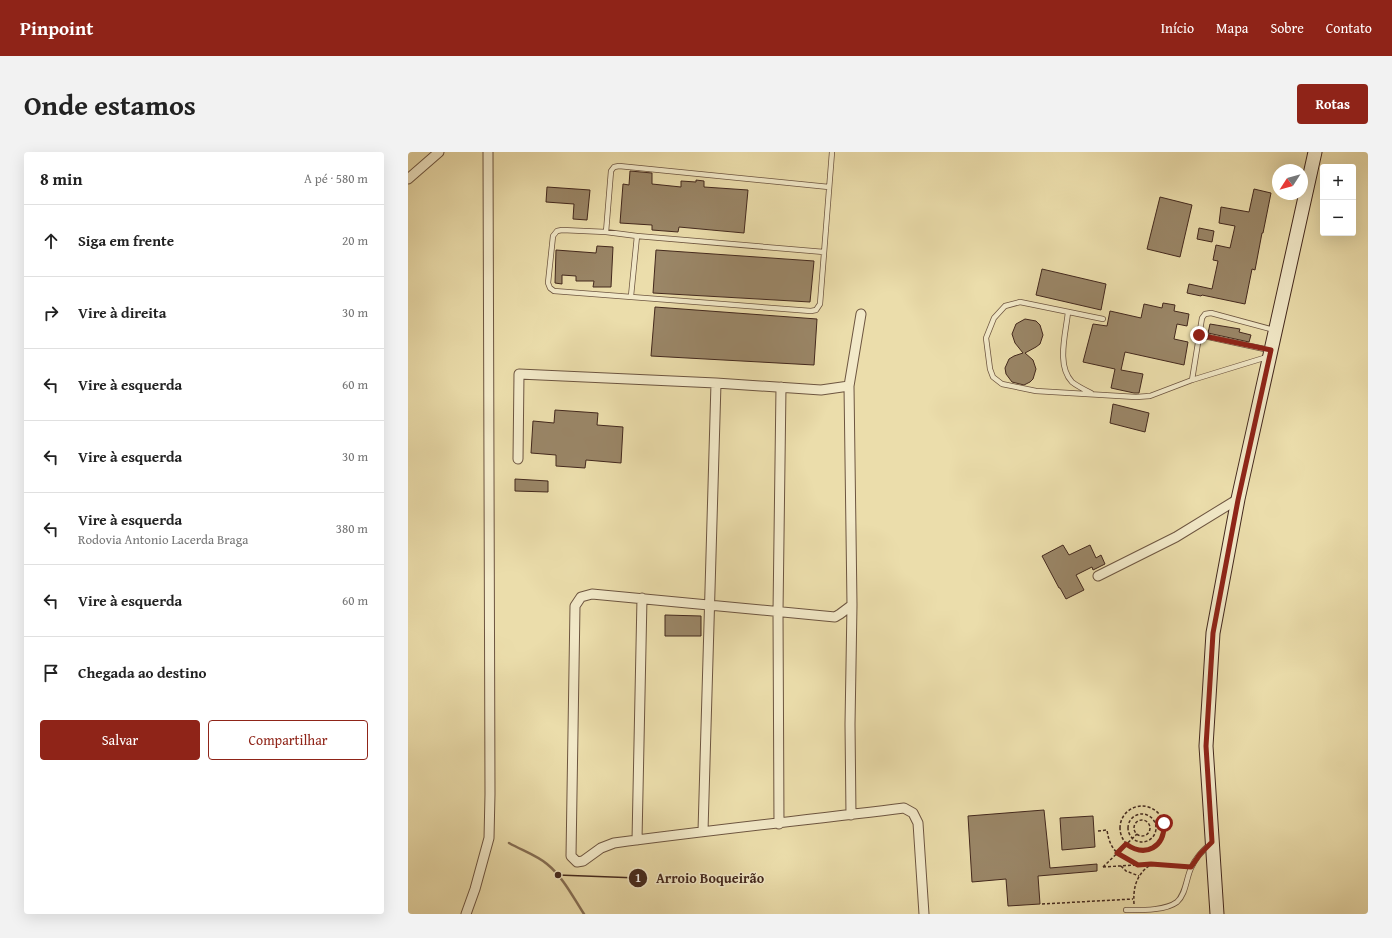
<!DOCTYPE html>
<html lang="pt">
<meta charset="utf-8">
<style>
:root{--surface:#fff;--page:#f2f2f2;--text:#222;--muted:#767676;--line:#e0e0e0;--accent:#8f2418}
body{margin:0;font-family:"Gentium Book Plus",serif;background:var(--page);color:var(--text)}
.controls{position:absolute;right:12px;top:12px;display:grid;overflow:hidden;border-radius:4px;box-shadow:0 4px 16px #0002}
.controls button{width:36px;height:36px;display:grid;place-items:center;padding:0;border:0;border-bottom:1px solid var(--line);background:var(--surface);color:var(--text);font:20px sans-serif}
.compass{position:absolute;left:864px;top:12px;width:36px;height:36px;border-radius:50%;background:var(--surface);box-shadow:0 4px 16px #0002;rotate:234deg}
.stop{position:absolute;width:12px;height:12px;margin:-9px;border:3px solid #8f2418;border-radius:50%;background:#fff}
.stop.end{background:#8f2418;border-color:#fff;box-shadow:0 1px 4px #0008}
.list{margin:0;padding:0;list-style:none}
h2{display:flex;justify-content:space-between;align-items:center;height:52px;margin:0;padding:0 16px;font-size:17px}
h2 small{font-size:13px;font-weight:400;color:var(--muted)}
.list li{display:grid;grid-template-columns:26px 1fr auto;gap:12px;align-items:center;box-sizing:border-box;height:72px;padding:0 16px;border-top:1px solid var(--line)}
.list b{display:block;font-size:15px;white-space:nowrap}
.list p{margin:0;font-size:13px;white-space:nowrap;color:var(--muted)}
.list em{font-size:13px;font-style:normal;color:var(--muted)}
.actions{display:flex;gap:8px;padding:12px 16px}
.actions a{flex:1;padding:9px 0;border:1px solid var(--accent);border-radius:4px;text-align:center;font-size:14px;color:var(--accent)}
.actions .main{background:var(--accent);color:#fff}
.icon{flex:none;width:22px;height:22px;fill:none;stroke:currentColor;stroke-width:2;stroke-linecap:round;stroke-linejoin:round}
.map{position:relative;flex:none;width:960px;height:762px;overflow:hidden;border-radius:4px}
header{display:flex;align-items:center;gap:24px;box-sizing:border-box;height:56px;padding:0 20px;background:var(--accent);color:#fff}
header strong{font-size:19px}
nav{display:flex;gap:22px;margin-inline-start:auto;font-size:14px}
.intro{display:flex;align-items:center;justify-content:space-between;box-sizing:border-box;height:96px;padding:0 24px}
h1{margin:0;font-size:28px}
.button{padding:10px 18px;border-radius:4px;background:var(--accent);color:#fff;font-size:14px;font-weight:700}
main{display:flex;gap:24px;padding:0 24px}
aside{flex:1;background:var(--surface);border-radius:4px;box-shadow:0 4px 16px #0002}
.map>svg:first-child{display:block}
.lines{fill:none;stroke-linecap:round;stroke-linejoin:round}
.stream{stroke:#866f55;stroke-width:2.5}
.building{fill:#9a8667;stroke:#43281d}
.lane-casing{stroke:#6d5540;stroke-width:6}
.street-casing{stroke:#6d5540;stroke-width:11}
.secondary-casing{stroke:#43281d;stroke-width:15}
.path{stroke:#43281d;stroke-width:1.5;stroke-dasharray:3 2;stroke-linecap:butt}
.lane{stroke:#f2e9c8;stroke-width:4.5}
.street{stroke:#f2e9c8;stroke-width:9}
.secondary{stroke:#f2e9c8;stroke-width:13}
.route{stroke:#8f2418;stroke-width:5}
.leader{fill:none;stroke:#43281d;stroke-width:1.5}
.callout-dot{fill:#43281d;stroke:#f2e9c8;stroke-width:1.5}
.mark-label{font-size:12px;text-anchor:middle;font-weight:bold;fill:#fff}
.callout-label{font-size:14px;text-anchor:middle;font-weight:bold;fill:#43281d;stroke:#f2e9c8;stroke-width:3;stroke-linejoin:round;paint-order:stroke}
</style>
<header>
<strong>Pinpoint</strong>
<nav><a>Início</a><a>Mapa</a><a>Sobre</a><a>Contato</a></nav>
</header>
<div class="intro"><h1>Onde estamos</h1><a class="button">Rotas</a></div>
<main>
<aside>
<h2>8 min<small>A pé · 580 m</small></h2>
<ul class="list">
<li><svg class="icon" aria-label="ahead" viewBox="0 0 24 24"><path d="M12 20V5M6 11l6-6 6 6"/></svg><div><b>Siga em frente</b></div><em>20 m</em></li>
<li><svg class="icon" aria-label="right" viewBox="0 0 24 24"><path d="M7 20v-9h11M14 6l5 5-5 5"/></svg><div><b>Vire à direita</b></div><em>30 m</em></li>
<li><svg class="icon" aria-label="left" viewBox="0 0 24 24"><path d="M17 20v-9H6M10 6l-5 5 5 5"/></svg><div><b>Vire à esquerda</b></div><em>60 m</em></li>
<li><svg class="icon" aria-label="left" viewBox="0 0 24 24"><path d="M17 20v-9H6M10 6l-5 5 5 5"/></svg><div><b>Vire à esquerda</b></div><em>30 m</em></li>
<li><svg class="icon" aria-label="left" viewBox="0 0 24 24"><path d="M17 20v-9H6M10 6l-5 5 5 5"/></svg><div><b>Vire à esquerda</b><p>Rodovia Antonio Lacerda Braga</p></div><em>380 m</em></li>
<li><svg class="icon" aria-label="left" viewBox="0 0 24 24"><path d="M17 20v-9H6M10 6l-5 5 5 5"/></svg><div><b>Vire à esquerda</b></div><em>60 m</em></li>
<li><svg class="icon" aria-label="arrive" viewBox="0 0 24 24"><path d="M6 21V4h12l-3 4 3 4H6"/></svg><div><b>Chegada ao destino</b></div></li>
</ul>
<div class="actions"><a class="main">Salvar</a><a>Compartilhar</a></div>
</aside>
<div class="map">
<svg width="960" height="762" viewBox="0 0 960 762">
<rect width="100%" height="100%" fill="#ebddab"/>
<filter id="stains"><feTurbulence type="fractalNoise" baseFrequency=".005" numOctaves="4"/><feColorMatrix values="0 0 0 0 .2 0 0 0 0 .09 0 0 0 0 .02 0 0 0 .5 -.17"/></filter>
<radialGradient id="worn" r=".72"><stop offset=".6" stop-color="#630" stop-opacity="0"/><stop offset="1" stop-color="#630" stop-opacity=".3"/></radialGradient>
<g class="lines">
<path class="stream" d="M101 691C113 698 128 703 139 712 155 725 165 745 176 762"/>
</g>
<path class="building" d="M222 19 244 21V32L273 35V29L288 30V28L296 29V35L340 38 336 81 271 75 270 80 244 78V73L212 71 215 32 221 33Z
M139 35 182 38 179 68 165 67 166 52 138 50Z
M846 37 863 41 855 81H854L847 118 844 117 837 152 794 143 793 144 779 141 781 132 804 137 810 109 805 108 808 93 822 96 827 74 811 71 813 55 841 60Z
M752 45 784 53 772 105 739 97Z
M791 76 806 79 804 90 789 87Z
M189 94 205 95 203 135H185L186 129H168V124L154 123V132L147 131 148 98 188 101Z
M248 98 406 109 402 150 245 141Z
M634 117 698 132 693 158 628 143Z
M755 151 767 153 766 159 781 162 779 174 769 172 766 187 780 190 776 213 717 200 713 218 735 222 731 241H726L703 236 707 217 675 210 685 172 699 174 702 159 733 166 736 152 754 156Z
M247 155 409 167 406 213 243 204Z
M617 167 628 169 632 173 635 183 632 192 628 195 617 201 625 208 628 217 625 227 622 230 616 233 604 230 598 222 597 216 601 207 606 204 615 201 607 191 604 182 608 172Z
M802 172 832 177 831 180 843 183 841 190 800 181Z
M705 252 741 261 737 280 702 271Z
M147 258 190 261 189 273 215 275 213 311 178 308 177 316 148 314V303L123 301 125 269 146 271Z
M107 327 140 329V340L107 339Z
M655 393 661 403 682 393 688 406 693 403 697 412 685 418 684 415 668 423 676 438 658 447 652 436H651L634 404Z
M257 463 293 464V484H257Z
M636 658 642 716 689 712V719L630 724 632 752 600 754 598 727 564 730 560 664Z
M685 664 687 695 654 698 652 666Z"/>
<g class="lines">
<g class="lane-casing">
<path id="lane" d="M198 80 203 19 206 15 211 14 421 35
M416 100 229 84 198 80 154 78 149 79 145 84 140 131 142 136 146 139 403 159 408 158 412 152 424 0
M223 144 229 84
M660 160C658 181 648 213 664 230 669 234 677 238 683 241
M695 167 612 150 597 154 586 166 578 186 582 217 585 225 594 232 628 239 728 245 742 244 784 228 859 205
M791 183 861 198
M784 228 794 166 797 162 803 161 866 178
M718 758C732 758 757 759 769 750 778 742 778 727 783 716 787 707 794 699 802 692"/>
</g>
<g class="street-casing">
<path id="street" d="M0 27 31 0
M110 307 111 222 308 231 413 238 441 234
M690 424 768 385 830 347
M444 453 432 462 427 465 184 442 173 445 167 454 163 704 169 710 175 709 193 696 206 691C303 678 399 668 496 656L505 661 510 671 516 762
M443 663 442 572 444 453 441 234 453 162
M371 672 370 460 373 235
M295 679 308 231
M229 688 234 446
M58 762 67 737 81 686 82 642 80 0"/>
</g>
<g class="secondary-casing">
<path id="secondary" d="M809 762 798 594 805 481 830 347 907 0"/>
</g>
<path class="path" d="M712 676a22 22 0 1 1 44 0a22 22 0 1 1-44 0Z
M720 676a14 14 0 1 1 28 0a14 14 0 1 1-28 0Z
M726 676a8 8 0 1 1 16 0a8 8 0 1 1-16 0Z
M690 679 699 678C702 700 712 704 730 713
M713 714 718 719 731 724
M695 715 743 712 777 715
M695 715 729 682
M634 752 725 747
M726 752C725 736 728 723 742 713"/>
<use href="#lane" class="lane"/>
<use href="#street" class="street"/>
<use href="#secondary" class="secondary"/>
</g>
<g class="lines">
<path class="route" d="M756 671C757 695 738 706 718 692L709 701 730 713 743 712 783 715 792 702 804 690 798 594 805 481 830 348 863 198 791 183"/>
</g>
<path class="leader" d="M150 723L230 726"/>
<g class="callout-dot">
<circle cx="150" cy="723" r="4"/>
<circle cx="230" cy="726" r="10"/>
</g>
<g class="mark-label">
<text x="230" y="730">1</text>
</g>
<g class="callout-label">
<text x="302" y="731">Arroio Boqueirão</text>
</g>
<rect width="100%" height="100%" filter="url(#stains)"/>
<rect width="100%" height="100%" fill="url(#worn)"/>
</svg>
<div class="controls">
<button>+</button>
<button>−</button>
</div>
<svg class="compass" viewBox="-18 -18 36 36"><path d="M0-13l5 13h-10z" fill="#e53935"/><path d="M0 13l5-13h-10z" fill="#767676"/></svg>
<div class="stop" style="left:756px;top:671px"></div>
<div class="stop end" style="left:791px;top:183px"></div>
</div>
</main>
